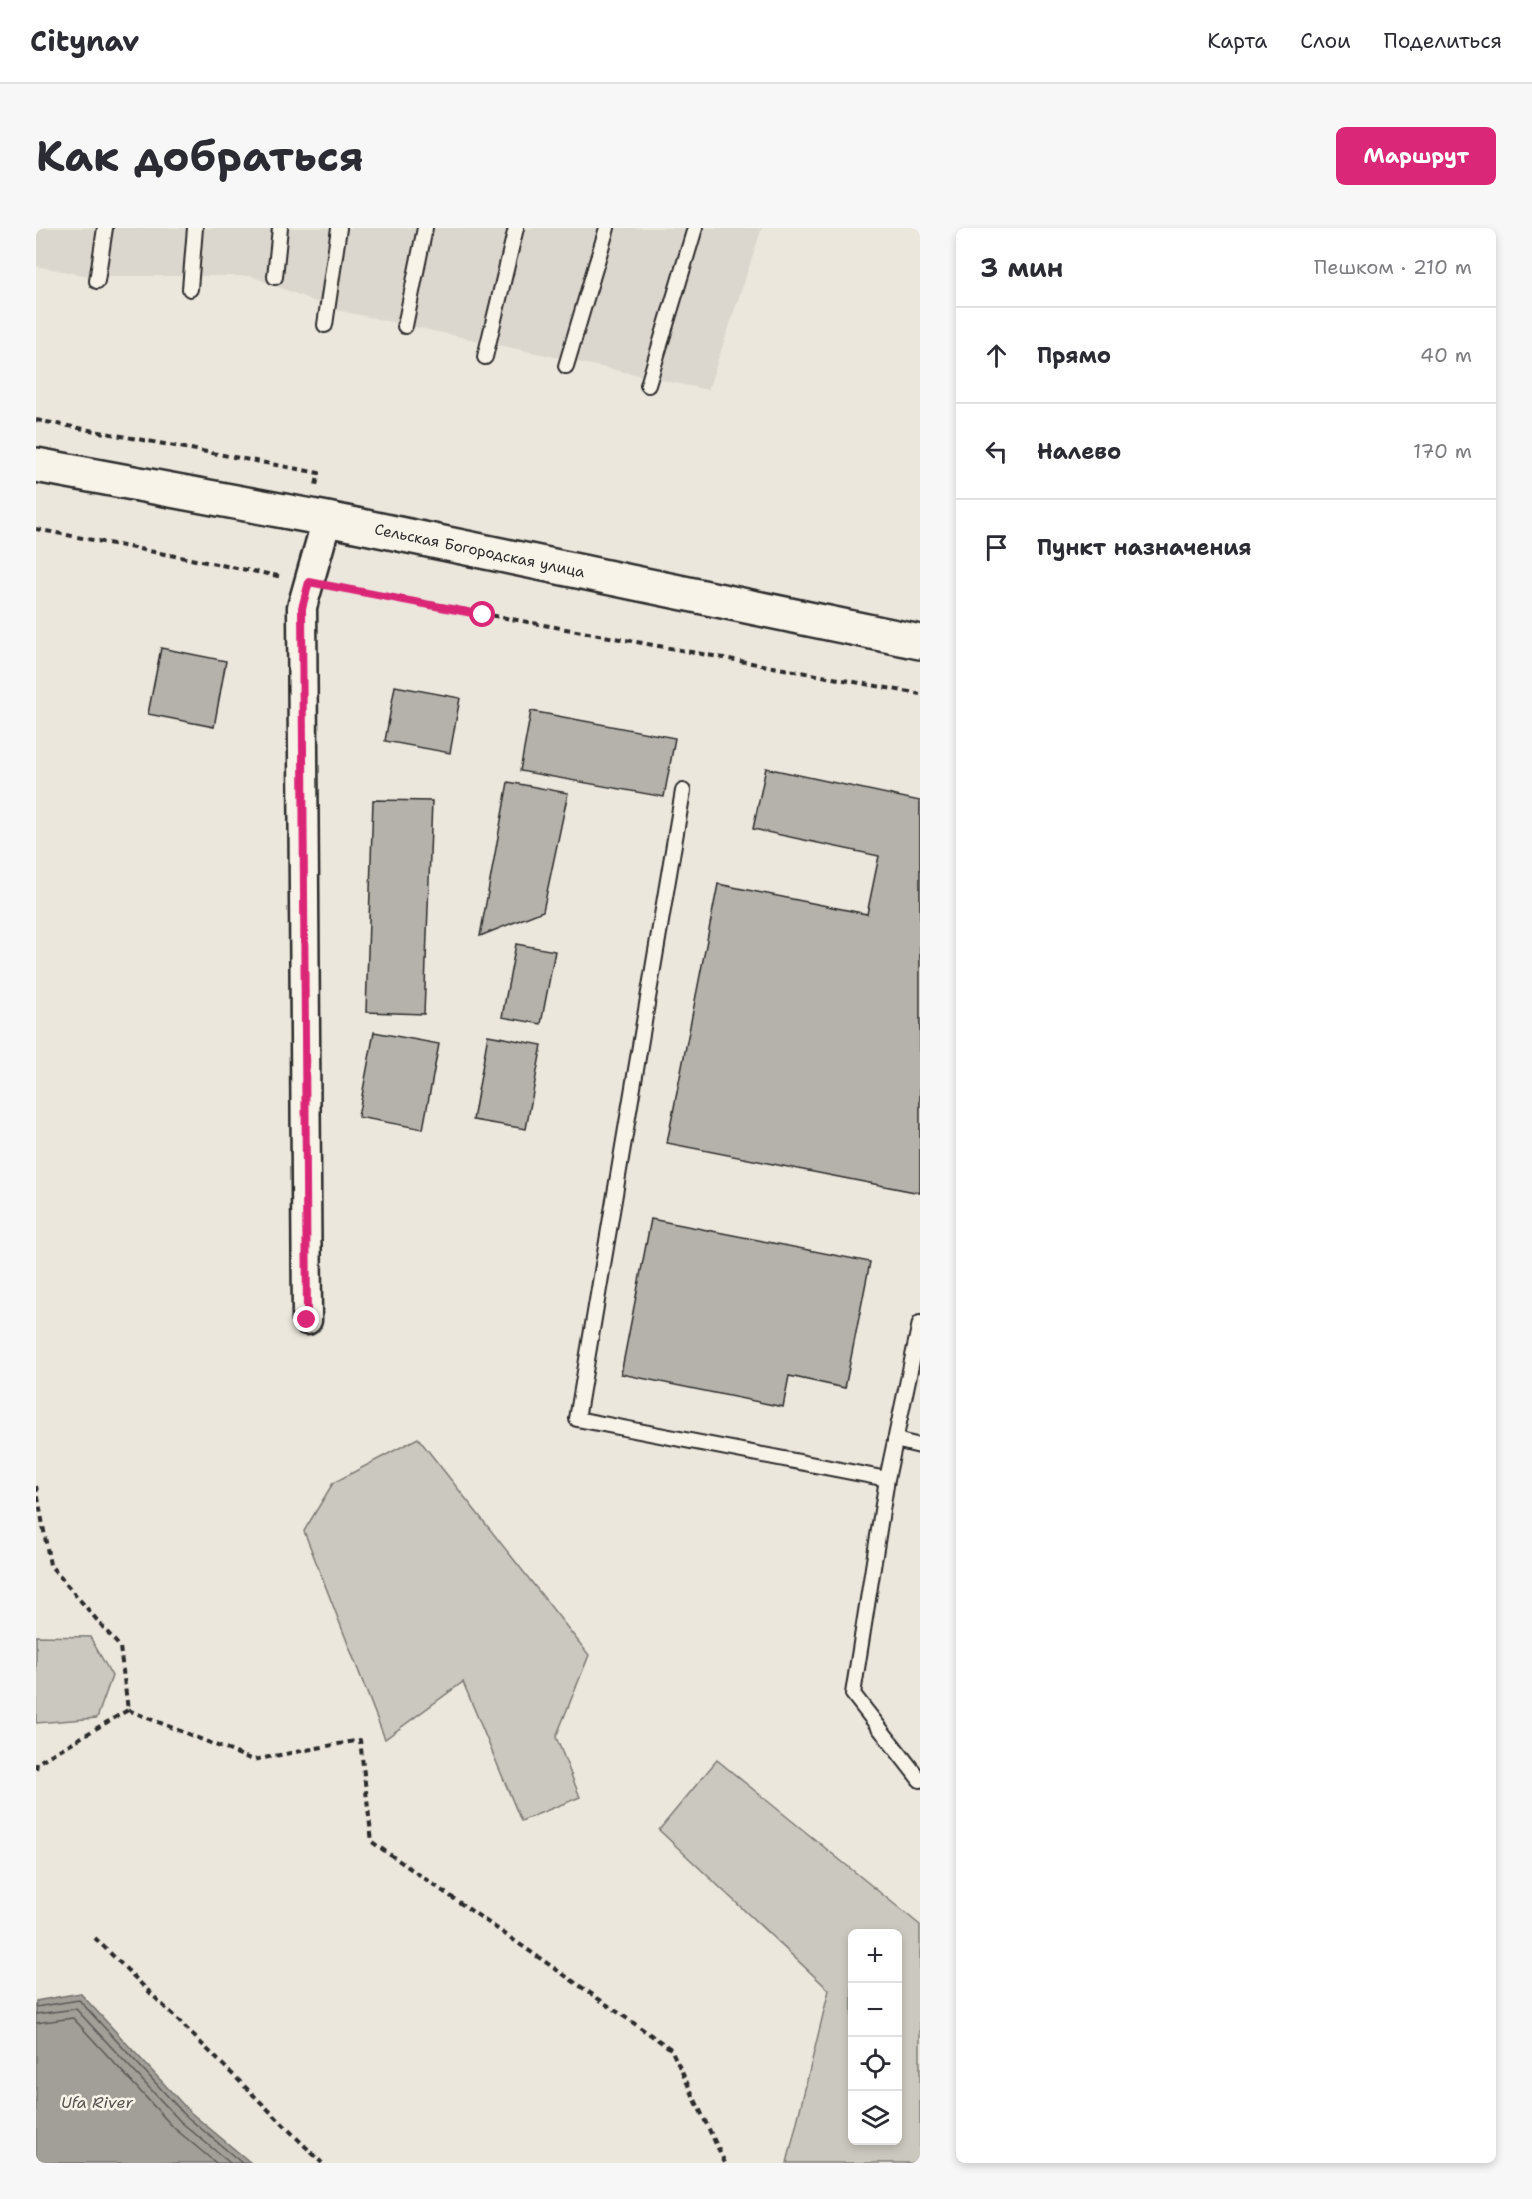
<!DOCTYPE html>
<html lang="ru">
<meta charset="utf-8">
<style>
:root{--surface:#fff;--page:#f7f7f7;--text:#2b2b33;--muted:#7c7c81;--line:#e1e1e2;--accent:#db2777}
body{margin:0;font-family:"Shantell Sans",sans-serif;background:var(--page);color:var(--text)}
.controls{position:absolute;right:18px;bottom:18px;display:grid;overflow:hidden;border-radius:9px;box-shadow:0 3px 9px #0003}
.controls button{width:54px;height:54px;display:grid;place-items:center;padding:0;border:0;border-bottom:2px solid var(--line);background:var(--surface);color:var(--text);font:30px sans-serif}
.stop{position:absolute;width:18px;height:18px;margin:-14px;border:4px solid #db2777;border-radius:50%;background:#fff}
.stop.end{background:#db2777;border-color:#fff;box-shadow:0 2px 6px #0008}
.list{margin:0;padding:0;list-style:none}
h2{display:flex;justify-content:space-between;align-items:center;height:78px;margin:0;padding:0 24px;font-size:26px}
h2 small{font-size:20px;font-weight:400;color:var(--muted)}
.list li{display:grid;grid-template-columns:39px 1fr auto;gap:18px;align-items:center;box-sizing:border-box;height:96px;padding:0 24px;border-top:2px solid var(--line)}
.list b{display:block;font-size:22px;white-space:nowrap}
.list em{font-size:20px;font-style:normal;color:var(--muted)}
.icon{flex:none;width:33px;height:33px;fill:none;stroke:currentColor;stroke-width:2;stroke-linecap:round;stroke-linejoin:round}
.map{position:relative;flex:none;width:884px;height:1935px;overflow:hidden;border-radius:9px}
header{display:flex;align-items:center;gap:36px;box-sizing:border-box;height:84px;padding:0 30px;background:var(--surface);border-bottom:2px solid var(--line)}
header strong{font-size:28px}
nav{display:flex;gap:33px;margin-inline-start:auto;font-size:21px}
.intro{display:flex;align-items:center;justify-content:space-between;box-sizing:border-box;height:144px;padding:0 36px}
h1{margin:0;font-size:42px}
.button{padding:15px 27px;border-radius:9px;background:var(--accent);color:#fff;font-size:21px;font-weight:700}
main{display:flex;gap:36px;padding:0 36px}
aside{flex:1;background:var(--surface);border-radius:9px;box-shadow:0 3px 9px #0003}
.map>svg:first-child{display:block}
.built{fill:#dbd7ce}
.green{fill:#cbc8bf;stroke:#7b7a75;stroke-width:1.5;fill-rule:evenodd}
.water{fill:#a29f98;stroke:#72716c;stroke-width:1.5}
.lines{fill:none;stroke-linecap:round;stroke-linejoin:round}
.shore{stroke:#5b5957;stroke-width:1.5}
.building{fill:#b5b2ab;stroke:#2b2b2b;stroke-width:1.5}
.service-casing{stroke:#2b2b2b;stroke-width:18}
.minor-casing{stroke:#2b2b2b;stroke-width:33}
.secondary-casing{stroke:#2b2b2b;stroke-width:38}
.path{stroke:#2b2b2b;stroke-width:4;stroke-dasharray:6 4.5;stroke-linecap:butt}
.service{stroke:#f7f3e8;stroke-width:14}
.minor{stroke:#f7f3e8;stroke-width:28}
.secondary{stroke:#f7f3e8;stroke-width:33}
.route{stroke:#db2777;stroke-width:8}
.labels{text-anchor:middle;stroke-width:5;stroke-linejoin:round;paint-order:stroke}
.street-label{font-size:15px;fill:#2b2b2b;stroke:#f7f3e8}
.water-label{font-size:16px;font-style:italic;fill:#555451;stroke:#f7f3e8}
</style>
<header>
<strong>Citynav</strong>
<nav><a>Карта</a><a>Слои</a><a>Поделиться</a></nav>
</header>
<div class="intro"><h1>Как добраться</h1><a class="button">Маршрут</a></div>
<main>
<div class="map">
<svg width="884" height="1935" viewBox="0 0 884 1935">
<rect width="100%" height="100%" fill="#ebe7dd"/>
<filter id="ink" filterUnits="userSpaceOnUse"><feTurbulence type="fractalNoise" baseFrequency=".0167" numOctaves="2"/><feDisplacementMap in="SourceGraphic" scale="12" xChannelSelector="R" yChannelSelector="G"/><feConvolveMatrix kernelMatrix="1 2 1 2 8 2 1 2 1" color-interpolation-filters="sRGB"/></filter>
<g filter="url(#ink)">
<path class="built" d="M0 0H726L672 162 300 82 215 48H53L0 38Z"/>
<path class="green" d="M382 1210 553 1427 520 1509 544 1569 485 1593 427 1454 349 1511 268 1303 297 1255Z
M0 1408 54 1409 76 1448 61 1490 0 1495Z
M681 1532 884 1697V1935H751L793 1762 623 1602ZM816 1706H862V1912H816Z"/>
<path class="water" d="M44 1765 154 1884 215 1935H0V1773Z"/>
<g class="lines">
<path class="shore" d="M0 1779 43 1772 150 1888 206 1935
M0 1786 40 1781 145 1894 194 1935
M0 1795 37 1790 138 1900 180 1935"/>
</g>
<path class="building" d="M125 420 190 433 178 499 112 486Z
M359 458 424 470 414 525 349 513Z
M495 483 639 510 628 569 484 543Z
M730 540 884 573V965L631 915 682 656 831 686 843 628 717 601Z
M472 554 532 565 507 683 444 708Z
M337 572 396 573 388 786 330 784Z
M480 716 519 723 505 796 466 789Z
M338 804 403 816 387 901 322 889Z
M452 807 506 817 490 901 437 892Z
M615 991 834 1034 809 1160 753 1148 747 1179 585 1146Z"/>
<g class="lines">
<g class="service-casing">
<path id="service" d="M239 49 244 0
M61 53 69 0
M154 61 159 0
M289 97 303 0
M369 98 389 0
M449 129 480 0
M530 138 571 0
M612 157 659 0
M647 563 541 1191 851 1251 884 1095
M859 1212 884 1218
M851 1251 817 1466 884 1552"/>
</g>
<g class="minor-casing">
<path id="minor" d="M271 1092 266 379 291 291"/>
</g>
<g class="secondary-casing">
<g id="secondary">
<path id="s1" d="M0 237 291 291 884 414"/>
</g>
</g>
<path class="path" d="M0 192 283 245 280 257
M0 301 247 349
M301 359 884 466
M0 1258 14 1337 84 1419 92 1482 1 1535 0 1542
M92 1482 217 1532 324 1512 336 1614 635 1821 689 1935
M59 1710 286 1935"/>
<use href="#service" class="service"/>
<use href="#minor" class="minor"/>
<use href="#secondary" class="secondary"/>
</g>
</g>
<g class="lines" filter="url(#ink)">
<path class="route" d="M271 1092 266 380 273 354 447 387"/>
</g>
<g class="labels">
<g class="street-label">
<text dy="5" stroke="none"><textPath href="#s1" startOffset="452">Сельская Богородская улица</textPath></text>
</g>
<g class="water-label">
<text x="61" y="1880">Ufa River</text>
</g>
</g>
</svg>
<div class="controls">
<button>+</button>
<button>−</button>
<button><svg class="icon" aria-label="locate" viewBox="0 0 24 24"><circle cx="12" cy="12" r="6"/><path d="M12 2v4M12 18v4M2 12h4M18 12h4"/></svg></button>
<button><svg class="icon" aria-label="layers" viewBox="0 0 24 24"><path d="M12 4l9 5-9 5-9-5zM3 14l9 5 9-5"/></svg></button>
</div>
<div class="stop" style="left:447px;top:387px"></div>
<div class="stop end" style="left:271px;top:1092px"></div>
</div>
<aside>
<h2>3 мин<small>Пешком · 210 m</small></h2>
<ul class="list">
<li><svg class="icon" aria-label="ahead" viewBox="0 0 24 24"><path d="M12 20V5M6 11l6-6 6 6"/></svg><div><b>Прямо</b></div><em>40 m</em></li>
<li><svg class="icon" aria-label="left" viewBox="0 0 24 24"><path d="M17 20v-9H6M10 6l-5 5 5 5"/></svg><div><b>Налево</b></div><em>170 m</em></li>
<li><svg class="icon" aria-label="arrive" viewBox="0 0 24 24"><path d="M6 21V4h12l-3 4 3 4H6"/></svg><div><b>Пункт назначения</b></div></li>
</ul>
</aside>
</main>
